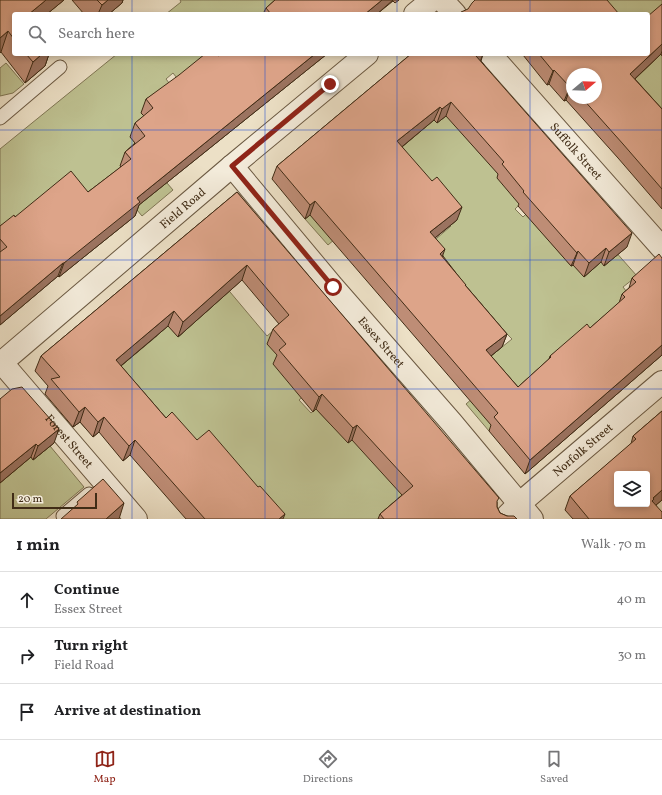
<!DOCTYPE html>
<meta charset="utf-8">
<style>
:root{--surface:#fff;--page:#f2f2f2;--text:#202124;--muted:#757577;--line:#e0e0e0;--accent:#8f2418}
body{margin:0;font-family:Vollkorn,serif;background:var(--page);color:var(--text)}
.controls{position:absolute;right:12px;bottom:12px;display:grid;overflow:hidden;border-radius:4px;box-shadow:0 2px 6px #0003}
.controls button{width:36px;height:36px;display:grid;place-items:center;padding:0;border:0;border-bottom:1px solid var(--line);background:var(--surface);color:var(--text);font:20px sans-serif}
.compass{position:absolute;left:566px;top:68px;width:36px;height:36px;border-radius:50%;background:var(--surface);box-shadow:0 2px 6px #0003;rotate:71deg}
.scale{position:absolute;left:12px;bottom:10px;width:85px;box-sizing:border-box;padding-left:4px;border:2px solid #402c16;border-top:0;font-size:11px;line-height:14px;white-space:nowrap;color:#402c16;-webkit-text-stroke:3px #f3ebda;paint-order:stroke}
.stop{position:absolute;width:12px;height:12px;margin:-9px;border:3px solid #8f2418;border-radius:50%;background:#fff}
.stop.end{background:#8f2418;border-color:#fff;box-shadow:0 1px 4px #0008}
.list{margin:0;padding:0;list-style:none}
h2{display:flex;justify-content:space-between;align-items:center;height:52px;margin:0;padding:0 16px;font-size:17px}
h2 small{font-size:13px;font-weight:400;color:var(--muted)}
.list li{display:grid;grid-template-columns:26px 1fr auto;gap:12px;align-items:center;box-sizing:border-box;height:56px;padding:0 16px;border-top:1px solid var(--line)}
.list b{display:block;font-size:15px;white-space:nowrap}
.list p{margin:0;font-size:13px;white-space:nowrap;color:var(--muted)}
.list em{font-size:13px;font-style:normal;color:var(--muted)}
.icon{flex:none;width:22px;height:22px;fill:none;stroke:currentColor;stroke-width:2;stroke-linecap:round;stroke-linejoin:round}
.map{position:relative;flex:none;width:662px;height:519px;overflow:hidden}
.search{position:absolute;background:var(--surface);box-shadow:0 2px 6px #0003;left:12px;right:12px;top:12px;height:44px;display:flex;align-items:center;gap:10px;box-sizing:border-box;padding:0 14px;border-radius:4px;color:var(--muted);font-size:15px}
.sheet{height:220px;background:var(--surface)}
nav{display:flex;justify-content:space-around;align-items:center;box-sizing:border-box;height:56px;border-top:1px solid var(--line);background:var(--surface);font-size:11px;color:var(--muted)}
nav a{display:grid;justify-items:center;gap:2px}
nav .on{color:var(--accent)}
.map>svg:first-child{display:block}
.green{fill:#bec191;stroke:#7f7654}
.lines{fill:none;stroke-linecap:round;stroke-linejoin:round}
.lane-casing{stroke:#6b5942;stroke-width:15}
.street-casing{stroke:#6b5942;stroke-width:24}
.lane{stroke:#f3ebda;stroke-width:13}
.street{stroke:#f3ebda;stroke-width:22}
.wall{fill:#be8d76;stroke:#402c16;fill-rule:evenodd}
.shaded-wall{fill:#9b7360;stroke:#402c16}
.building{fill:#dda489;stroke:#402c16;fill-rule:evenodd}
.route{stroke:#8f2418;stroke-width:5}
.grid{fill:none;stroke:#1d4ed8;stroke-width:1;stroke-opacity:0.55}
.labels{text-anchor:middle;stroke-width:3;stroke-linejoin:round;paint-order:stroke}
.street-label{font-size:12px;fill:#402c16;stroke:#f3ebda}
</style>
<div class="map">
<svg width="662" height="519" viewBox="0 0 662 519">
<rect width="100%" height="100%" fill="#ece0c6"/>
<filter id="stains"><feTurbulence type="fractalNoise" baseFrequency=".005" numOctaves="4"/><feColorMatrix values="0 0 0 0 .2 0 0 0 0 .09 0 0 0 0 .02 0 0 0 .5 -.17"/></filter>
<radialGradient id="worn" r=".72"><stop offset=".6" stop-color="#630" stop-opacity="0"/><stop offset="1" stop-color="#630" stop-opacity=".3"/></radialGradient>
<path class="green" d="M180 0H300L270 14H166L181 2Z
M590 0H662V130L596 74 648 54V14H602Z
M117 54H251L187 91 173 73 166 79 180 97 142 113 148 122 167 183 173 190 142 216 137 210 0 232V149Z
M6 63 24 84 13 93 0 96V68Z
M446 115 483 157 535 190 515 209 523 217 526 214 571 266 614 250 637 276 623 287 630 296 489 431 466 404 494 380 481 364 512 339 505 332 402 268 451 226 371 208 328 245 305 219 410 126Z
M209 267 267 336 311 299 341 364 299 400 311 413 340 389 329 401 318 411 330 424 353 404V439L418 479 386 519H270L100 417 86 429 69 409 157 336V312L178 337 183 333 180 328 204 314 213 306Z
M50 446 84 487 46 519H0V475L30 456 33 460Z"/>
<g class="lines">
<g class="lane-casing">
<path id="lane" d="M0 118 60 67
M63 516 89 494"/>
</g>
<g class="street-casing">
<g id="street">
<path d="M442 0 455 14"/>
<path d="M415 14 432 0"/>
<path id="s1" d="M490 54 662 248"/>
<path id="s2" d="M232 166 333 287 452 423 532 519"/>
<path id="s3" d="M2 363 136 519"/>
<path id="s4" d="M0 364 232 166 367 54"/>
<path id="s5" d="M504 519 519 504 662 382"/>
</g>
</g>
<use href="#lane" class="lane"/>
<use href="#street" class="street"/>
</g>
<path class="wall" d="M0 0H64L47 14H14V54H49L45 66 25 83 1 52 0 53Z
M72 0H123L122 3 109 14H84Z
M275 0H399L395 3 393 1 377 14H263L266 8Z
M662 4V56L661 54 635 79 662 109V209L618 158 566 100 564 101 549 84 547 85 523 55 522 56 520 54H648ZM572 74 596 98H572Z
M221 54H327L139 205 135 216 59 277 58 276 0 325V226L15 217 88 192 121 167 120 166 125 152 135 143 130 137 135 123 144 116 141 113 146 99 218 56Z
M411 54H483L481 61 627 247 604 266 601 262 584 277 573 265 571 266 518 206 519 204 497 178 498 174 446 116 437 123 434 120 402 147 457 220 435 238 443 256 466 286 507 334 502 347 491 356 518 387 549 359 550 356 590 328 619 303 622 294 629 288 632 278 662 258V355L525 474 489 431 491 425 310 215 305 219 272 179 277 166Z
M237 192 497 502V507L500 513 507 516 517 519H378L380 514 402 495 352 440 348 443 316 409 313 412 273 364 277 355 267 344 273 329 279 324 242 280 178 337 168 326 121 366 166 418 197 440 283 519H186L130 455 123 461 99 432 93 437 80 422 73 427 45 394 48 386 35 371 41 356Z
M0 399 54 443 33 460 31 457 0 483Z
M662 411V500L656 505 662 519H573L565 510 570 496 631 444 633 436Z"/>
<path class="shaded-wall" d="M46 0H64L47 14H29Z
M108 0H123L122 3 109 14H98L102 5Z
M382 0H393L377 14H365Z
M8 31 1 52 0 53V38Z
M662 44V51L661 54 625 88 630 74Z
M42 54H49L45 66 25 83 33 62Z
M315 54H327L139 205 135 216 59 277 64 263 137 198Z
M478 54H483L480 62 476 56Z
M554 70 549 84 547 85 553 71Z
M571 86 566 100 564 101 570 87Z
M451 102 446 116 437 123 442 109Z
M440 107 434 120 392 155 397 141Z
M315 201 310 215 305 219 310 205Z
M462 207 457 220 425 246 430 232Z
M632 233 627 247 604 266 609 252Z
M606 248 601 262 584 277 589 263Z
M445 249 440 263V254Z
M578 251 573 265 571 266 577 253Z
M63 263 58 276 0 325V316Z
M247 265 242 280 178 337 183 322Z
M174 311 168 326 110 375 116 360Z
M507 334 502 347 481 364 486 350Z
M662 345V355L525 474 530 460Z
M322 394 316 409 313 412 319 397Z
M85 407 80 422 73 427 79 412Z
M104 417 99 432 93 437 98 422Z
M357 425 352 440 348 443 353 428Z
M59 429 54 443 33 460 38 446Z
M135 440 130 455 123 461 129 446Z
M36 444 31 457 0 483V473Z
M662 490V500L650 510 653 498Z
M124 503 119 519H106Z
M285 514 283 519H279Z"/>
<path class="building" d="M0 0H46L29 14H14V39L8 31 0 38Z
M97 0H108L102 5Z
M275 0H382L365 14H271L266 8Z
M475 0H607L619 14H459L461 12 468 9 472 3Z
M662 4V44L630 74 662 109V189L623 144 582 98H596V74H572V87L571 86 570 87 554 70 553 71 539 54H648V16Z
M26 54H42L33 62Z
M205 54H216L218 56 221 54H315L137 198 140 202 64 263H63L0 316V252L7 247 0 239V226L14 215 15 217 71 171 88 192 131 159 125 152 145 136 135 123 153 108 146 99 179 75Z
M411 54H478L476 56 632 233 609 252 606 248 589 263 578 251 577 253 523 192 524 191 502 164 504 162 451 102 442 109 440 107 397 141 432 181 437 177 462 207 430 232 445 249 440 254 466 285H465L507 334 486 350 518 387 551 357 550 356 587 324 590 328 625 297 622 294 636 282 632 278 659 254 662 258V345L530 460 494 417 498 413 315 201 310 205 277 166Z
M237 192 499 498 497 501V507L500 513 507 516H514L517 519H384L380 514 413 486 357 425 353 428 322 394 319 397 279 350 286 344 273 329 289 315 247 265 183 322 174 311 116 360 166 418 172 412 197 440 209 430 258 487 260 486 285 514 279 519H205L135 440 129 446 104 417 98 422 85 407 79 412 51 379 60 377 41 356Z
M22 387 59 429 38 446 36 444 0 473V399L12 389Z
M662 411V490L653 498 654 499 652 501 662 512V519H589L570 496 636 439 633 436ZM617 474H647V504H617Z
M103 479 124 503 106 519H61L78 504 77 502Z"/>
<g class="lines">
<path class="route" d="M330 84 232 166 333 287"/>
</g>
<path class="grid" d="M132 0V14M265 0V14M397 0V14M530 0V14M132 54V519M265 54V519M397 54V519M530 54V519M0 130H662M0 260H662M0 389H662"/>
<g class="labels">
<g class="street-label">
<text dy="4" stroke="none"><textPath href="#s1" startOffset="130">Suffolk Street</textPath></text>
<text dy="4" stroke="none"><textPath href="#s4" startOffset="240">Field Road</textPath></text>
<text dy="4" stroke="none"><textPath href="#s2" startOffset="231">Essex Street</textPath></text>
<text dy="4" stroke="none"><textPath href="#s3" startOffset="103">Forest Street</textPath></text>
<text dy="4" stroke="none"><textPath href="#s5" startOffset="105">Norfolk Street</textPath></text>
</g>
</g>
<rect width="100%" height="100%" filter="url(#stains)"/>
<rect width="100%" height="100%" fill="url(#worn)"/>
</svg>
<div class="controls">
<button><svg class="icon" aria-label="layers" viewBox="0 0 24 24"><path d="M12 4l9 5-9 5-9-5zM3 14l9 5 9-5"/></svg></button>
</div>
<svg class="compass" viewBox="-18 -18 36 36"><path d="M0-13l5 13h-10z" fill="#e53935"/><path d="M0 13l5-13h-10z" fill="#757577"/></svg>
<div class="scale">20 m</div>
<div class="stop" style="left:333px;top:287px"></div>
<div class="stop end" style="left:330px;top:84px"></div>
<div class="search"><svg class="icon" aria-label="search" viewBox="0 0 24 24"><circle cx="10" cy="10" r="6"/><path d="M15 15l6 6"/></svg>Search here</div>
</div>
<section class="sheet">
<h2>1 min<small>Walk · 70 m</small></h2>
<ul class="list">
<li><svg class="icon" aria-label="ahead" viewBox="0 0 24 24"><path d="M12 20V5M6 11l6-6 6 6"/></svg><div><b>Continue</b><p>Essex Street</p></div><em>40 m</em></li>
<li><svg class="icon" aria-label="right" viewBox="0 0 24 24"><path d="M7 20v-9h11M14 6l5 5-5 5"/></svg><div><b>Turn right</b><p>Field Road</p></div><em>30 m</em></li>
<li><svg class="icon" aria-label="arrive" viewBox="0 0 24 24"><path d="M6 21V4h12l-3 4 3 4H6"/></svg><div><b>Arrive at destination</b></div></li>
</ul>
</section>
<nav>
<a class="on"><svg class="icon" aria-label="map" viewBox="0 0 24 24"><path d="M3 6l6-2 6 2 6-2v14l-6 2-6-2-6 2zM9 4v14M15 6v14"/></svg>Map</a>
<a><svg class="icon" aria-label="directions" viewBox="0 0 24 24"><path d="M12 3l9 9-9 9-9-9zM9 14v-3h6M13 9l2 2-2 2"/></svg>Directions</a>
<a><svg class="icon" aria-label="saved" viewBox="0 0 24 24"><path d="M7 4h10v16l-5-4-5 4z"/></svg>Saved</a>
</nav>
